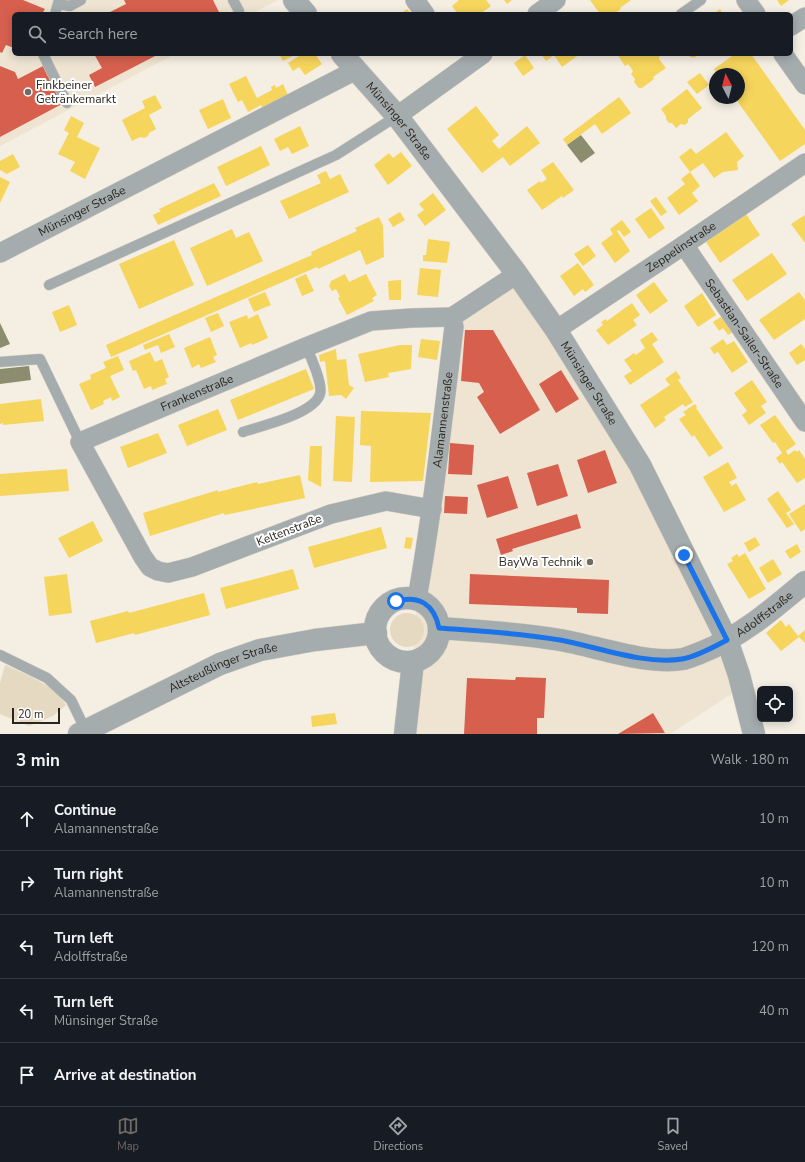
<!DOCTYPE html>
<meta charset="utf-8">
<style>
:root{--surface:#171b24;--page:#242831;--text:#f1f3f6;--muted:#9ea1a6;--line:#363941;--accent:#706b63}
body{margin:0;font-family:"Nunito Sans",sans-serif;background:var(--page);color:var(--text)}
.controls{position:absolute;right:12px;bottom:12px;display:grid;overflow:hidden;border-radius:6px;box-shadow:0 2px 10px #0003}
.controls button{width:36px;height:36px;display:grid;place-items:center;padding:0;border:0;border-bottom:1px solid var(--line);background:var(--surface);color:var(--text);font:20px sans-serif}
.compass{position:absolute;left:709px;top:68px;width:36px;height:36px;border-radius:50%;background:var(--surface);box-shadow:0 2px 10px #0003;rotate:353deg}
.scale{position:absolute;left:12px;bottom:10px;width:48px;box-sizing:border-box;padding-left:4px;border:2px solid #29251e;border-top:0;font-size:11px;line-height:14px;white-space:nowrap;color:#29251e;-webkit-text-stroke:3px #fff;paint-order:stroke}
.stop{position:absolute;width:12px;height:12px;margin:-9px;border:3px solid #1a73e8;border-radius:50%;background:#fff}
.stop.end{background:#1a73e8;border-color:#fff;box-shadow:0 1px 4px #0008}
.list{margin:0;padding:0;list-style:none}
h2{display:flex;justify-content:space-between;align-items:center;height:52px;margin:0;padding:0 16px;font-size:17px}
h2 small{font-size:13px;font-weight:400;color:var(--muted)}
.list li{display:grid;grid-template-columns:26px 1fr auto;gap:12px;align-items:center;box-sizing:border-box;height:64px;padding:0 16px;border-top:1px solid var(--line)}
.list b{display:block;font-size:15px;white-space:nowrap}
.list p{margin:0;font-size:13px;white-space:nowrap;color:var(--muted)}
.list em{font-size:13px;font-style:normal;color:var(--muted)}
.icon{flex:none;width:22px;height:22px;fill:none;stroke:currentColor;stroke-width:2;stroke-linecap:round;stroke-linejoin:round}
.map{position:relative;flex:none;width:805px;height:734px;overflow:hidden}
.search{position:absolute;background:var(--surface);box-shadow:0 2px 10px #0003;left:12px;right:12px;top:12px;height:44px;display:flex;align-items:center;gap:10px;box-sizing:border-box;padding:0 14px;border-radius:6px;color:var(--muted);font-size:15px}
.sheet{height:372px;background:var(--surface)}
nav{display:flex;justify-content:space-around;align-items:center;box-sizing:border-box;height:56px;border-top:1px solid var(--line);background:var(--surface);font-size:11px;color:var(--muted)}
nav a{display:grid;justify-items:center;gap:2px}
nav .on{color:var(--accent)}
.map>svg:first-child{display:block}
.built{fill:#efe4d1}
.green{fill:#e5d9c2}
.homes{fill:#f6d55c}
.shops{fill:#d6604d}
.industry{fill:#8c8c6e}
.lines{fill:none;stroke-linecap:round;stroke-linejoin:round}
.service-casing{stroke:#cec9c1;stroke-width:11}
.minor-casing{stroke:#cec9c1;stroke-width:20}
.tertiary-casing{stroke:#cec9c1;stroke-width:23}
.service{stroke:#a5acad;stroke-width:10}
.minor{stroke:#a5acad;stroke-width:19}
.tertiary{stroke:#a5acad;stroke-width:22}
.route{stroke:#1a73e8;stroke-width:5}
.poi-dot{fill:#706b63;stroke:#fff;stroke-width:1.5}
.labels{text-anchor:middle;stroke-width:4;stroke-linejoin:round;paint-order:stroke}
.poi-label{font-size:12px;fill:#29251e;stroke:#fff;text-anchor:start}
.street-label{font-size:12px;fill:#29251e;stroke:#fff}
</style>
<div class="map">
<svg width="805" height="734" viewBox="0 0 805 734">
<rect width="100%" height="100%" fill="#f4eee3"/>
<path class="built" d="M0 0H278L251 14H14V54H175L0 146Z
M517 274 640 465 742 687 670 734H404L413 662 417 599 454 327Z"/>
<path class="green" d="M390 630a17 17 0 1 1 34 0a17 17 0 1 1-34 0Z
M5 665C27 675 53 684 66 705L53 716 29 726 0 714V683Z"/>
<path class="homes" d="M459 0H486L491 6 480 14H458L452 6Z
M504 0H512L507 4Z
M590 0H631L620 8 621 9 614 14H600Z
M777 0H789L781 6Z
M407 9 411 14H400Z
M720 9 723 14H713Z
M279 54H296L283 61Z
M302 54H315L322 64 305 75 299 67 293 71 288 63Z
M541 54H580L562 67 554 55 546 61Z
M617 54 660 55 659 59 666 68 653 77 654 79 642 88H639L634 82 635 79 631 74 633 71 628 64 625 66Z
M688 54H699L694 58 690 57Z
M735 54H751L805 130V144L780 161 735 98H739V74H717L714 69Z
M525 55 534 68 523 76 514 63Z
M700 73 709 85 697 94 687 82Z
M246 76 257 98 272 90 271 87 275 85 276 88 283 84 289 97 263 110 261 105 248 112 242 100 238 102 229 84Z
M687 89 702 108 688 119V122L685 125 681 124 676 128 672 123H669L666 119V116L661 109Z
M155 95 162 108 149 115 156 129 149 133 148 136 144 138 140 137 132 141 122 120 145 108 142 101Z
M619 97 631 113 602 134 595 124 567 145 563 139Z
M223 99 231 118 208 129 199 110Z
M476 106 499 135 492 141 499 149 527 126 540 143 510 166 503 157 482 173 447 129Z
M71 116 84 123 77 137 100 148 85 179 70 171 75 162 58 154 69 133 64 130Z
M300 126 309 146 292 154 288 147 280 151 274 139Z
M726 132 744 156 737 162 738 170 723 172 714 178 703 163 690 172 679 157 691 148 696 154Z
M261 146 270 165 226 186 217 167Z
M401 152 412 166 388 185 374 165 389 153 393 158Z
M13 154 20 167 7 174 0 170V161Z
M553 162 574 190 563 198 562 196 542 210 527 190 540 181 541 183 547 179 541 170Z
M326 171 330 179 340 174 349 192 289 219 280 201 321 183 317 175Z
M690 172 700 186 692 193 698 201 679 215 667 198 685 184 681 179Z
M0 177 10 182 0 203Z
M214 183 221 196 158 225 153 215 161 211 159 209Z
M433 193 446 210 425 226 417 215 424 210 419 204Z
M656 197 667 212 661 216 650 201Z
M651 208 665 228 649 239 635 219Z
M400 212 405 220 393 227 388 219Z
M746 214 760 235 720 263 706 242Z
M805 215V243L791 224Z
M379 217 383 226 384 257 366 265 360 250 318 269 317 267 111 357 106 345 312 255 311 252 357 231 355 228Z
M622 220 631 232 624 237 619 230 617 231 630 251 615 263 601 243 613 234 610 229Z
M232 229 236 238 249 232 263 261 207 286 190 248Z
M428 239 450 242 447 263 423 261V255H426Z
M174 240 194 285 139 309 119 264Z
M588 245 596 256 583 266 574 254Z
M772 253 787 274 747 301 732 280Z
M578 263 594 285 585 292 583 289 574 296 560 276Z
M420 268 441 270 438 297 417 295Z
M306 274 314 291 302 296 295 279Z
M345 274 349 282 366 274 377 295 372 298 374 301 347 315 338 298 340 297 336 289 332 291 329 286 331 281Z
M401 280V300H389L388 281Z
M654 282 668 301 650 314 636 295Z
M265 292 271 305 254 312 248 299Z
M799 292 805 300V319L774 340 759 320Z
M702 293 716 315 698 327 684 306Z
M632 303 640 315 633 320 637 325 608 345 596 330 603 325 601 322 606 319 607 321Z
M69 305 77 325 60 332 52 312Z
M218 313 224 326 211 332 205 318Z
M258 314 268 338 252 345 251 343 240 348 229 322 247 315 248 319Z
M724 315 735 331 728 335 723 328 719 331 713 322Z
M652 332 658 340 652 344 664 362 630 385 624 376 632 371 624 360 634 353 636 355 645 348 640 340Z
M169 334 175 347 161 353 158 345 145 350 143 345Z
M210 337 217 355 213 357 216 362 201 368 199 364 192 368 184 348Z
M421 339 440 341 437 360 418 357Z
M723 339 727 345 734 341 748 362 732 373 718 352 714 354 710 348Z
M801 344 805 349V360L797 365 789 353Z
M400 345H412L411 369 388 373 389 377 365 382 358 354Z
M336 349 337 360 346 359 349 385 354 388 346 399 341 395 329 396 325 361 320 362 319 355Z
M150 352 155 362 162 359 169 377 165 379 167 384 152 390 151 386 144 389 136 370 133 371 129 361Z
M118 356 124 370 110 376 120 397 112 401 111 397 103 401 104 404 91 410 79 384 91 379 90 375 106 368 103 362Z
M306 369 314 389 238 420 230 400Z
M676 371 681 378 678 380 693 402 685 407 683 404 664 417 666 420 655 428 640 405 670 385 665 379Z
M752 380 767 402 761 406 766 413 749 425 742 415 747 411 734 393Z
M41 399 44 421 3 425V423L0 424V404Z
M695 404 697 407 696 408 723 448 709 457 694 435 692 437 679 419 686 415 683 412Z
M218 409 227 430 187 446 178 425Z
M361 411 431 413 423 481 370 482 371 446 360 445Z
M775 415 796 444 786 451 788 455 795 450 797 452 799 450 805 459V478L797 483 782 462 780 464 776 458 782 453 775 442 773 443 760 425Z
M336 416 355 417 352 482 333 481Z
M158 433 167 453 128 468 120 447Z
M310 446H322L321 487 308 480Z
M728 462 737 478 729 482 732 486 736 483 746 500 724 512 703 477Z
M67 469 69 491 0 496V474Z
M300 475 305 498 225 515 224 513 150 536 143 513 218 490V492L257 482 258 484Z
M778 491 791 510 786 513 794 524 787 528 767 499Z
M805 504V529L801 532 789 514Z
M93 521 103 541 69 558 58 538Z
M381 527 387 548 314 568 308 547Z
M406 537 413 538 411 549 404 548Z
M755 537 760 545 749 552 744 543Z
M797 544 801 552 790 559 785 551Z
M745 553 766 589 749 599 727 564 733 561 731 558 737 554 739 557Z
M773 559 782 574 768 583 759 568Z
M293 569 299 589 226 609 220 588Z
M67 574 72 613 49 616 44 577Z
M204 593 210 615 135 635 134 633 96 643 90 621 128 611 129 613Z
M781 620 786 627 789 624 798 636 805 630V643L799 637 781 651 766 633Z
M335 713 337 724 312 727 311 716Z"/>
<path class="shops" d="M0 0H23L45 9 42 14H14V48L6 45 2 53 0 52Z
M124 0H213L220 14H106L126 4Z
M94 54H159L95 87 89 75 102 68Z
M0 66 15 72 18 79 43 66 62 104 0 137Z
M465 330H493L540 410 500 434 477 397 484 392 479 383 461 381Z
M561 370 579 399 556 413 539 384Z
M450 443 474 445 472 475 448 474Z
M605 450 617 483 588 493 577 460Z
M558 464 568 496 537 506 527 473Z
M508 476 518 508 487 518 477 485Z
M445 496 468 497 467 514 444 513Z
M577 514 581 528 512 549 513 551 501 555 496 539Z
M470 574 609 580 608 614 577 613V608L469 604Z
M516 677 546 678 544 718H537V734H464L467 678 515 680Z
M653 713 665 733 618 734Z"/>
<path class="industry" d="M581 135 595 153 581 163 567 145Z
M0 323 10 344 0 348Z
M29 366 31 380 0 384V369Z"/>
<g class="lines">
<g class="service-casing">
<path id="service" d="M233 0 239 11
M58 4 70 6 81 0
M55 14 59 0
M681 14 701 0
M43 54 67 103
M49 285 336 155 397 116
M0 362 40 359 80 442
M243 432C261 426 314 414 320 394 323 384 311 357 306 347
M0 655 47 678 71 700 86 731"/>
</g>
<g class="minor-casing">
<g id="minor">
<path d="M415 0 425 14"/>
<path d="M746 0 756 14"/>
<path d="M537 14 556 0"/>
<path d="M791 26 805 17"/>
<path d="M783 54 805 85"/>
<path d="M397 116 483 54"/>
<path id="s1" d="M684 245 805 422"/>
<path id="s2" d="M0 253 356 70"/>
<path id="s3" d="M556 330 684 245 805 163"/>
<path id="s4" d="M432 509 386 501 331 514 192 567 168 573 158 571 150 567 143 557 80 442 306 347 371 321 412 318 452 317"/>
<path id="s5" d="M417 599C433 509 443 418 454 327L452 317 517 274"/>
</g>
</g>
<g class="tertiary-casing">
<g id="tertiary">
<path d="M294 0 306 14"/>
<path id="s6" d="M342 54 397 116 517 274 556 330 640 465 727 640 739 675 754 734"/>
<circle cx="407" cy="630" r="32"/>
<path id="s7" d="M439 628C479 631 520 633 560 640 596 646 646 665 683 659 688 658 694 655 700 653 739 638 773 609 805 582"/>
<path id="s8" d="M79 734 220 664 260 650 315 640 376 633"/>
<path d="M405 734 413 662"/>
</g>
</g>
<use href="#service" class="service"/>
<use href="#minor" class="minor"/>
<use href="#tertiary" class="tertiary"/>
</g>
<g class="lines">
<path class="route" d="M396 601C419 595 434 604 439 628 479 631 520 633 560 640 598 647 644 665 682 659 696 657 714 647 727 640L684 555"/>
</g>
<g class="poi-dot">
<circle cx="28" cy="92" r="4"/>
<circle cx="590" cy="562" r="4"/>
</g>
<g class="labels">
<g class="poi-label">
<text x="36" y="89">Finkbeiner<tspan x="36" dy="14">Getränkemarkt</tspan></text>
<text x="582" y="566" text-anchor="end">BayWa Technik</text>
</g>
<g class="street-label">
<text dy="4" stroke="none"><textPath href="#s6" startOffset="88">Münsinger Straße</textPath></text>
<text dy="4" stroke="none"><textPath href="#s2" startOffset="92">Münsinger Straße</textPath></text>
<text dy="4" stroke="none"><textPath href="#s3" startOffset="150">Zeppelinstraße</textPath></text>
<text dy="4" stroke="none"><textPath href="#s1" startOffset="107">Sebastian-Sailer-Straße</textPath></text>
<text dy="4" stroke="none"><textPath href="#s6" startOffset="412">Münsinger Straße</textPath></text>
<text dy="4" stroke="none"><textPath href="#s4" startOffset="566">Frankenstraße</textPath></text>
<text dy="4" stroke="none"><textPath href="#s5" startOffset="181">Alamannenstraße</textPath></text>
<text transform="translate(289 530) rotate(-21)" y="4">Keltenstraße</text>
<text dy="4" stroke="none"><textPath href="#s7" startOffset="340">Adolffstraße</textPath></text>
<text dy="4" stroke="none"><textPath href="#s8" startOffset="159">Altsteußlinger Straße</textPath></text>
</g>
</g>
</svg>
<div class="controls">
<button><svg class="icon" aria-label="locate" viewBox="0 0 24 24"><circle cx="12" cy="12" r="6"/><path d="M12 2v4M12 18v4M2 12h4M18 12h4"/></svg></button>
</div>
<svg class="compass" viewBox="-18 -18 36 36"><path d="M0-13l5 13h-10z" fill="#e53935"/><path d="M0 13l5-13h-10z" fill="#9ea1a6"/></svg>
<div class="scale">20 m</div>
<div class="stop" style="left:396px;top:601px"></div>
<div class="stop end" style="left:684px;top:555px"></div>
<div class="search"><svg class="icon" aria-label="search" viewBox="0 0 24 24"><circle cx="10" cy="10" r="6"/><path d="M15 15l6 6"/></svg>Search here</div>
</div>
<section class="sheet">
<h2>3 min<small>Walk · 180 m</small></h2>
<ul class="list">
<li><svg class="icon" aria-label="ahead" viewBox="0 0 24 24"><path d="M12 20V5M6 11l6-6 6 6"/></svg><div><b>Continue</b><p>Alamannenstraße</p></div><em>10 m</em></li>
<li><svg class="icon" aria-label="right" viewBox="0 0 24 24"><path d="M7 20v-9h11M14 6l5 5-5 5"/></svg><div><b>Turn right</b><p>Alamannenstraße</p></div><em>10 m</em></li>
<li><svg class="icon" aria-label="left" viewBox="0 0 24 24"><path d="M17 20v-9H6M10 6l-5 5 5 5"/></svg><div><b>Turn left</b><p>Adolffstraße</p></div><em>120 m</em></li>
<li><svg class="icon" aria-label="left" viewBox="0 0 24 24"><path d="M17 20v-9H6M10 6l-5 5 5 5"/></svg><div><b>Turn left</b><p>Münsinger Straße</p></div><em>40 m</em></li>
<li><svg class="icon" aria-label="arrive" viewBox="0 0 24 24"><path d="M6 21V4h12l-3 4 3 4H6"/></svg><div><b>Arrive at destination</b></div></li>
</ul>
</section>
<nav>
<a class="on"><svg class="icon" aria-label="map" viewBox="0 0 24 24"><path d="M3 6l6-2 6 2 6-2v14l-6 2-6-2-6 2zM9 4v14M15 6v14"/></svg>Map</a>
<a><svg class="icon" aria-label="directions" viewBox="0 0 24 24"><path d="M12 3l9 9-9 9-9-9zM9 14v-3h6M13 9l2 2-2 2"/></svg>Directions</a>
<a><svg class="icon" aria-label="saved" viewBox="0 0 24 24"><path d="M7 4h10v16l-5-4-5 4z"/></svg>Saved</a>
</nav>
